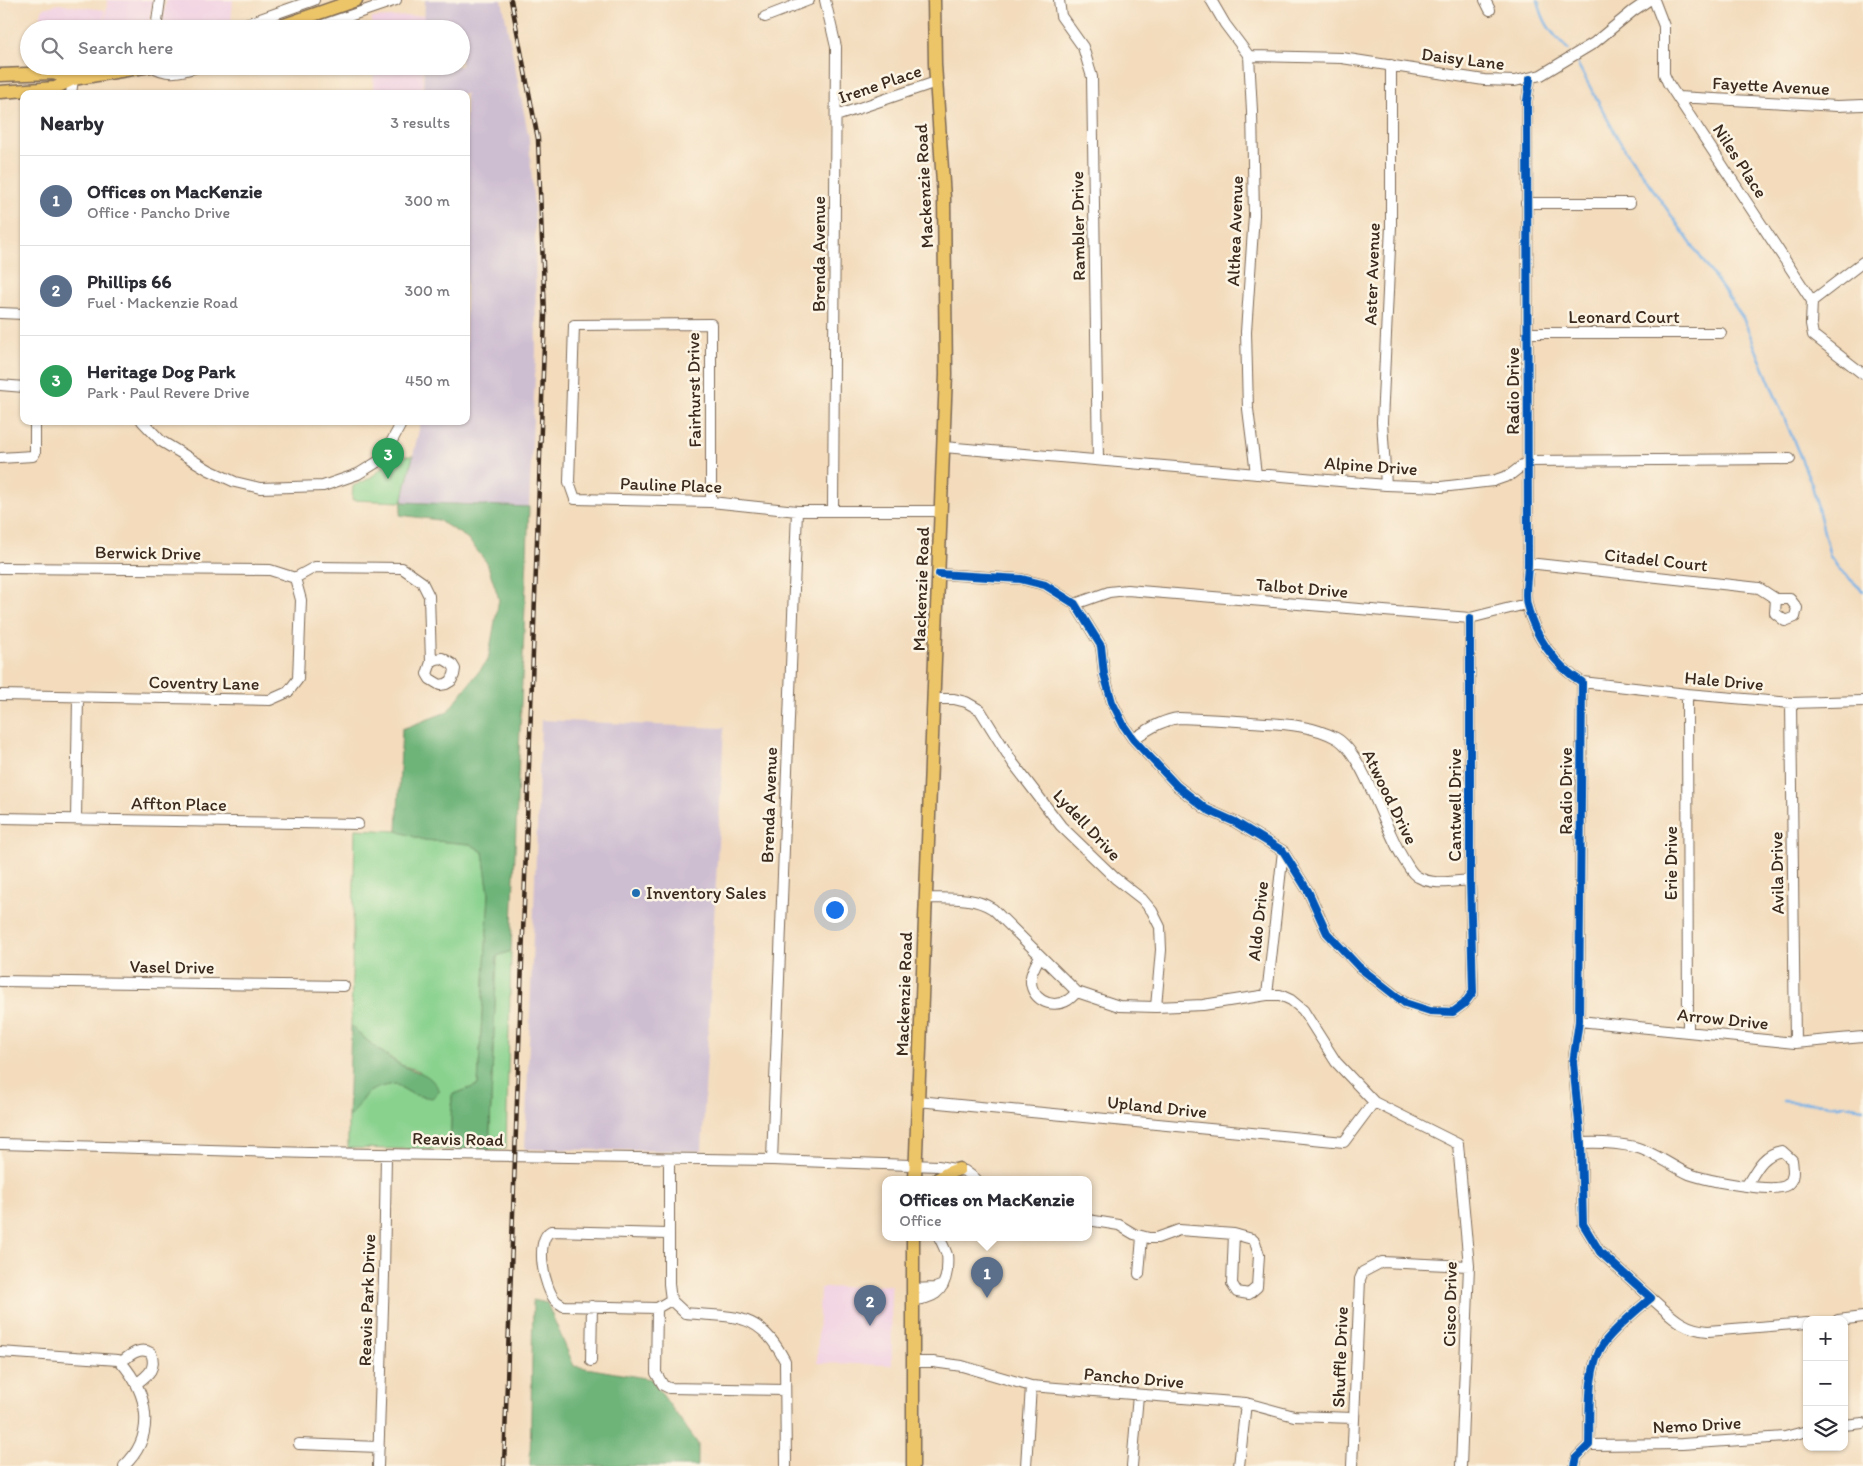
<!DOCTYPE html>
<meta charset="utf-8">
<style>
:root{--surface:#fff;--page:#f2f2f3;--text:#2b2b33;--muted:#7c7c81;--line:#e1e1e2;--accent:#0b8043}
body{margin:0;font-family:Itim,sans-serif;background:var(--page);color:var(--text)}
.controls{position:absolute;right:15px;bottom:15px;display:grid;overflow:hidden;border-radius:10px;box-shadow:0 1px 4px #0004}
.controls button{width:45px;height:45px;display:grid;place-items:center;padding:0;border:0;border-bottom:1px solid var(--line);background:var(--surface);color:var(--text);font:25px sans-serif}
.you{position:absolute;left:834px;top:909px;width:18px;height:18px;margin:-12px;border:4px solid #fff;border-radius:50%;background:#1a73e8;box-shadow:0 0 0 8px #1a73e833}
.badge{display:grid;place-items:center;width:32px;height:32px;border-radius:50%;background:var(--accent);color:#fff;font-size:16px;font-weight:700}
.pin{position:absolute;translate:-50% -41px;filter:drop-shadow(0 1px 2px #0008)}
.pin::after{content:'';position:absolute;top:26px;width:18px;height:15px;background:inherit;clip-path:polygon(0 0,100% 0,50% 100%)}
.popup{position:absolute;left:882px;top:1176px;width:210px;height:65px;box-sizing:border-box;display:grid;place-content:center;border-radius:10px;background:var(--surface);filter:drop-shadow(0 1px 4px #0005);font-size:16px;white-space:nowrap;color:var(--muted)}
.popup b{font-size:19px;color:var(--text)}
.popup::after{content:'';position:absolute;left:50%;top:100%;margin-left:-10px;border:10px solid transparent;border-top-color:var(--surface)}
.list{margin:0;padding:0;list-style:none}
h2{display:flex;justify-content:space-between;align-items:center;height:65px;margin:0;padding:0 20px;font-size:21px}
h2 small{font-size:16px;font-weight:400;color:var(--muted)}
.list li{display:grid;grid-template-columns:32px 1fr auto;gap:15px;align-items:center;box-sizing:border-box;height:90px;padding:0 20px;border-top:1px solid var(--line)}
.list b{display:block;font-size:19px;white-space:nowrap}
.list p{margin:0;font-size:16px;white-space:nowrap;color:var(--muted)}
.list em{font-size:16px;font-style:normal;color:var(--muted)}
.icon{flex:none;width:28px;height:28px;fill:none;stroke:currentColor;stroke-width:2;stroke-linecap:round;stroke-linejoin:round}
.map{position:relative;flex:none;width:1863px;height:1466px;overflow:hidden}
.search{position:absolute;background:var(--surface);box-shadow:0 1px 4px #0004;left:20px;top:20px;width:450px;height:55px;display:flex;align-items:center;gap:12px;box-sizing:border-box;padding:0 18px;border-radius:28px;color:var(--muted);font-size:19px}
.panel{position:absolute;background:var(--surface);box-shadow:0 1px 4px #0004;left:20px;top:90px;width:450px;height:335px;border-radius:10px}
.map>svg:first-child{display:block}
.built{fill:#f1d0e3}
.industrial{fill:#cebed1}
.green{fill:#89d28e;stroke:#627e56}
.forest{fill:#6eb479;stroke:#546f4c}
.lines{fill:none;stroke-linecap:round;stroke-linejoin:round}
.stream{stroke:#75b1e6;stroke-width:2.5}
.minor-casing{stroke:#7b6855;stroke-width:12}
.major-casing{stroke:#7b6855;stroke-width:15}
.minor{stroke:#fff;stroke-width:10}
.major{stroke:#edc569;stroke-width:12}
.rail-casing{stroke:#3b2a1e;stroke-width:4.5}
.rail{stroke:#fcf5e5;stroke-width:2.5;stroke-dasharray:8;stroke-linecap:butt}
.cycleway-casing{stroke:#fcf5e5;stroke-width:11}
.cycleway{stroke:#0057b8;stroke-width:8}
.poi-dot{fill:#1f6fb2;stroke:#fcf5e5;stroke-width:2}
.labels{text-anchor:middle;stroke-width:5;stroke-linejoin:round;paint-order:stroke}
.street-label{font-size:18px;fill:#3b2a1e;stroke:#fcf5e5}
.poi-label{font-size:18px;fill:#3b2a1e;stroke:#fcf5e5;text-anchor:start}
</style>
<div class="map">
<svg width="1863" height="1466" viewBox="0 0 1863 1466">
<rect width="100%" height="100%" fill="#fcf5e5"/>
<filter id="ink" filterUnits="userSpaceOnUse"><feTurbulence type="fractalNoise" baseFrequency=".02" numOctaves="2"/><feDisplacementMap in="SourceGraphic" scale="10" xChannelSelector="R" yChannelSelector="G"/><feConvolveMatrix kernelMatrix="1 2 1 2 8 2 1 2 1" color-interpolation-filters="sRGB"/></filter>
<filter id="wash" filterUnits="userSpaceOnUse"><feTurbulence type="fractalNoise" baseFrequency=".0096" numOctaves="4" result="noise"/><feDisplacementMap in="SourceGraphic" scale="20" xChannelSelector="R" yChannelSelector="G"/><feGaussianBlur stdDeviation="1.12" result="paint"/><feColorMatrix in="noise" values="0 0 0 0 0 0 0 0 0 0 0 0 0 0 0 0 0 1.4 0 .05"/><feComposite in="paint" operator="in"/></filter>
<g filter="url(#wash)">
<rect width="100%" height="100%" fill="#f3dbbc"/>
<path class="built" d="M108 0H153L148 29H103Z
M166 0H233L231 24 214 29H162Z
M59 4 105 10 103 29H37L43 8Z
M425 15V29H372V18Z
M374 66H423L422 94H373Z
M891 1285 892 1365 817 1363 820 1288Z"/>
<path class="industrial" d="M425 0H502L529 138 535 225 536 353 529 507 402 502 421 421H466V94H423L424 66H461V29H424Z
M541 720 724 728 702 1151 525 1149Z"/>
<path class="green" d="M392 456H413L402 502 352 500 353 486C370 480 382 470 392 456Z
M355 829 397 831 424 840 470 844 483 852 489 894 478 1085 452 1095 450 1150 348 1148V1117C356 1111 358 1106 363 1098 370 1088 384 1086 395 1084L414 1095 420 1071 401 1065 375 1047 351 1026Z
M511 951 506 1149 489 1151 497 956Z"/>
<path class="forest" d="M402 502 529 507 511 951 497 956 489 1151 450 1150 452 1095 478 1085 489 894 483 852 470 844 424 840 397 831 402 729 447 712 488 660 499 599 487 563 467 538 438 520 400 515Z
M351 1026C366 1040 381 1053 399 1064 418 1075 427 1069 440 1091L432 1098 414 1095 395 1084C384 1086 370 1088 363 1098 358 1106 356 1111 348 1117Z
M533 1300 547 1303 574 1366 651 1379 698 1444V1466H530Z"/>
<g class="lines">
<path class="stream" d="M1538 0C1543 24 1552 33 1568 50
M1577 63 1620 142 1743 318 1812 485 1830 556 1839 569 1863 591
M1783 1101 1851 1106 1863 1108"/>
</g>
</g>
<g filter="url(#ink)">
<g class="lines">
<g class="minor-casing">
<path id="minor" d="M825 0 836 47 833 510
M1059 0 1061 16 1083 47 1092 77 1098 460
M1211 0 1225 24 1249 56 1252 111 1254 215 1246 332 1248 409 1256 474
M1485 0 1490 10
M1654 0 1664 26V74L1668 83 1812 301 1811 324 1813 335 1863 374
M765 17 809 0
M156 29 160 0
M232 29 314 0
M311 29 396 0
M1249 56 1342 58 1484 80 1515 81 1541 75 1594 43 1633 11 1649 0
M152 66C168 77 184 71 201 66
M1530 79 1527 101 1528 563C1528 576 1524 593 1527 605 1534 635 1556 667 1582 682L1579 1021 1573 1063 1581 1143 1583 1224 1600 1252 1651 1298C1635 1312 1617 1326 1604 1343 1586 1368 1590 1415 1589 1445L1577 1457 1575 1466
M71 94 73 79
M1678 97 1837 106 1863 105
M836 116 936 82
M1526 203H1630
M1812 301 1863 262
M0 313 24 314
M1527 333H1721
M0 385 24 387
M142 421 161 441 209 470 235 482 260 488 323 486 358 474 379 461 388 448 400 426 401 421
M944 447 1386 485 1441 487 1493 481 1510 475 1528 461 1790 459
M0 458 33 456 35 453V421
M1386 485 1382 422 1391 226V65
M711 502V324L574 325 569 482 575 499 711 502 797 511H941
M1528 563 1759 588 1776 599H1790L1797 608 1795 617 1785 621 1775 613 1776 599
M0 568 270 570 295 578
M939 574 1021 579 1045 585 1075 604 1101 646 1104 674 1112 702 1124 726 1133 739 1177 786 1206 809 1235 822 1283 851 1308 891 1327 933 1359 967 1405 1003 1430 1011 1453 1012 1464 1004 1473 992 1470 880V618
M295 578 315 567 402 568 422 582 429 596 431 662 427 674 430 679 440 685 446 684 451 681 454 675 455 669 452 664 442 658 436 659 431 662
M1075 604 1109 592 1127 590 1470 618 1526 604
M1582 682 1687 694 1791 703 1863 701
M1687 694 1688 1032
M0 695 270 700 288 692 298 679 301 600 295 578
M934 699H954L966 702 980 710 1013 763 1061 826 1115 878 1142 899 1152 911 1160 927 1161 950 1156 1007
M1791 703 1795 1043
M1133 739C1148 730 1161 720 1179 718 1203 719 1227 720 1251 722 1280 724 1310 724 1336 738 1364 753 1386 835 1406 863 1409 868 1413 875 1418 877 1434 886 1453 881 1470 880
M0 818 358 824
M76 819 78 697
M926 898C948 899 973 896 993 909L1077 992 1119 1006 1156 1007 1203 1005 1267 995H1280L1291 1000 1303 1010 1336 1062 1374 1102 1458 1144 1469 1266 1461 1466
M1040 956C1037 962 1032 970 1031 977 1029 999 1051 1010 1068 1000 1071 998 1074 995 1077 992
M0 981 344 986
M1267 995 1283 851
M1579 1021 1795 1043 1863 1037
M918 1101 1344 1142 1374 1102
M1581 1143C1599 1142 1617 1143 1635 1147 1654 1152 1671 1166 1689 1174 1706 1180 1773 1194 1787 1185 1795 1179 1793 1169 1792 1160L1782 1151C1763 1154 1756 1170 1747 1185
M0 1144 310 1153 772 1160 938 1166 965 1171 976 1179
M669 1159V1284L671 1300 685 1313C734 1318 759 1310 785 1361L786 1466
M772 1160 797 511
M1088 1220 1119 1225 1134 1234 1149 1238H1157L1179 1230 1234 1234
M668 1234 551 1231C534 1240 544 1289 556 1301 558 1303 561 1304 563 1306L657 1308 671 1300
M1234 1234 1252 1239 1255 1242 1259 1255 1257 1287 1249 1294 1237 1292 1232 1284Z
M1139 1274 1142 1237
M912 1289 935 1288 943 1285
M1651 1298C1671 1315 1681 1329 1708 1331L1807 1323
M912 1300C932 1299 944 1293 947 1271 947 1266 948 1260 947 1255 945 1249 942 1243 939 1237
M657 1308 656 1373 663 1385 669 1388 785 1390
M1838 1320 1863 1317
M0 1352 118 1360 121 1362C148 1393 157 1435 124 1466
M591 1361 592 1306
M121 1362C130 1355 140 1346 151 1353 157 1369 148 1375 136 1384
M913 1362H933L962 1366 1031 1386 1246 1403 1294 1416 1354 1418
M1844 1425 1863 1423
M299 1444 379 1447
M1589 1445 1682 1444 1785 1437 1807 1431
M378 1466 384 1275 386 1155
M1026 1466 1031 1386
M1132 1466 1138 1395
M1239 1466 1246 1403
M1352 1466 1360 1279 1363 1272 1382 1262 1469 1266"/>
</g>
<g class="major-casing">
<path id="major" d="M273 29 356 0
M0 75 53 73 73 79
M0 92 55 88 73 79 150 66
M915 1179 946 374 944 198 935 64 934 0
M938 1179 948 1173 959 1169
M913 1237V1466"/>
</g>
<use href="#minor" class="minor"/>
<use href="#major" class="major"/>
<g class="rail-casing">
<path id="rail" d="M504 1466 545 316 538 139 511 0"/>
</g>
<use href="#rail" class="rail"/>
<g class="cycleway-casing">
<path id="cycleway" d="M1530 79 1527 101 1528 563C1528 576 1524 593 1527 605 1534 635 1556 667 1582 682L1579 1021 1573 1063 1581 1143 1583 1224 1600 1252 1651 1298C1635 1312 1617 1326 1604 1343 1586 1368 1590 1415 1589 1445L1577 1457 1575 1466
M939 574 1021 579 1045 585 1075 604 1101 646 1104 674 1112 702 1124 726 1133 739 1177 786 1206 809 1235 822 1283 851 1308 891 1327 933 1359 967 1405 1003 1430 1011 1453 1012 1464 1004 1473 992 1470 880V618"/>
</g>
<use href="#cycleway" class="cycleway"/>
</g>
</g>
<circle class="poi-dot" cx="636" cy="893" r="5"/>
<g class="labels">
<g class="street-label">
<text transform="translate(1463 59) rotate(7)" y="6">Daisy Lane</text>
<text transform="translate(880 84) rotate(-19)" y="6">Irene Place</text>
<text transform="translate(1771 86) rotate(3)" y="6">Fayette Avenue</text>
<text transform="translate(1740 161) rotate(57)" y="6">Niles Place</text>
<text transform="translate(924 186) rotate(-93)" y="6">Mackenzie Road</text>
<text transform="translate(1078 226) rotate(-91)" y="6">Rambler Drive</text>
<text transform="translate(1235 231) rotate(-88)" y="6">Althea Avenue</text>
<text transform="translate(819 254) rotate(-90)" y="6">Brenda Avenue</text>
<text transform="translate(1372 274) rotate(-88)" y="6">Aster Avenue</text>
<text x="1624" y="323">Leonard Court</text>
<text transform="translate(694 390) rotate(-91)" y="6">Fairhurst Drive</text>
<text transform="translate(1513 391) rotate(-90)" y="6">Radio Drive</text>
<text transform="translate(1371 466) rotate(4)" y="6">Alpine Drive</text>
<text transform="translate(671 485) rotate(2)" y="6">Pauline Place</text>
<text transform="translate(148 553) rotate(1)" y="6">Berwick Drive</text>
<text transform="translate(1656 560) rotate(6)" y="6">Citadel Court</text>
<text transform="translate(1302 588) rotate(5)" y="6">Talbot Drive</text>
<text transform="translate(921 589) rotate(-88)" y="6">Mackenzie Road</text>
<text transform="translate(1724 681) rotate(5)" y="6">Hale Drive</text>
<text transform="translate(204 683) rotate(1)" y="6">Coventry Lane</text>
<text transform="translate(1566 791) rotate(-90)" y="6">Radio Drive</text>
<text transform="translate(1390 797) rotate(64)" y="6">Atwood Drive</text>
<text transform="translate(179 804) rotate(1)" y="6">Affton Place</text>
<text transform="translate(769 805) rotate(-88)" y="6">Brenda Avenue</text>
<text transform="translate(1455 805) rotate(-90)" y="6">Cantwell Drive</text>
<text transform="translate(1087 825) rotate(47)" y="6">Lydell Drive</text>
<text transform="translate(1671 863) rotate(-90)" y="6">Erie Drive</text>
<text transform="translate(1777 873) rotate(-91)" y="6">Avila Drive</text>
<text transform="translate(1258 921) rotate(-84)" y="6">Aldo Drive</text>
<text transform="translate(172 967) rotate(1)" y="6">Vasel Drive</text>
<text transform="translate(904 994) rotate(-88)" y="6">Mackenzie Road</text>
<text transform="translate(1723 1019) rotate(6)" y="6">Arrow Drive</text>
<text transform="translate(1157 1107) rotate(6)" y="6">Upland Drive</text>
<text transform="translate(458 1139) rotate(1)" y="6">Reavis Road</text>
<text transform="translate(367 1300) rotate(-88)" y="6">Reavis Park Drive</text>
<text transform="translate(1450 1304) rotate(-89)" y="6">Cisco Drive</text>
<text transform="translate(1340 1357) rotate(-88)" y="6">Shuffle Drive</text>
<text transform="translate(1134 1378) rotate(5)" y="6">Pancho Drive</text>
<text transform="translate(1697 1425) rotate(-3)" y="6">Nemo Drive</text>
</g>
<g class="poi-label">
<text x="646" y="899">Inventory Sales</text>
</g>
</g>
</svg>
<div class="controls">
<button>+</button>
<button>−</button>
<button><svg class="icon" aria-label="layers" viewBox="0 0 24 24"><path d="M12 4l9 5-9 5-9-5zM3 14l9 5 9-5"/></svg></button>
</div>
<div class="you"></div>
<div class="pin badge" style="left:987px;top:1298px;background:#5c6f8a">1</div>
<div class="popup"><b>Offices on MacKenzie</b>Office</div>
<div class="pin badge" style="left:870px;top:1326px;background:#5c6f8a">2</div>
<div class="pin badge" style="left:388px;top:479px;background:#2e9e5b">3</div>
<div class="search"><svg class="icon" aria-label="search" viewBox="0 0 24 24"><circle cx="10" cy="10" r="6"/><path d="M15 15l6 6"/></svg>Search here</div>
<section class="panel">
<h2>Nearby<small>3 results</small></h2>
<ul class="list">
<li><span class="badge" style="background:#5c6f8a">1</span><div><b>Offices on MacKenzie</b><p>Office · Pancho Drive</p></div><em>300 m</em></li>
<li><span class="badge" style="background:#5c6f8a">2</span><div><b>Phillips 66</b><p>Fuel · Mackenzie Road</p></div><em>300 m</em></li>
<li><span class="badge" style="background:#2e9e5b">3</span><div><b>Heritage Dog Park</b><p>Park · Paul Revere Drive</p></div><em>450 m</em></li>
</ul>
</section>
</div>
